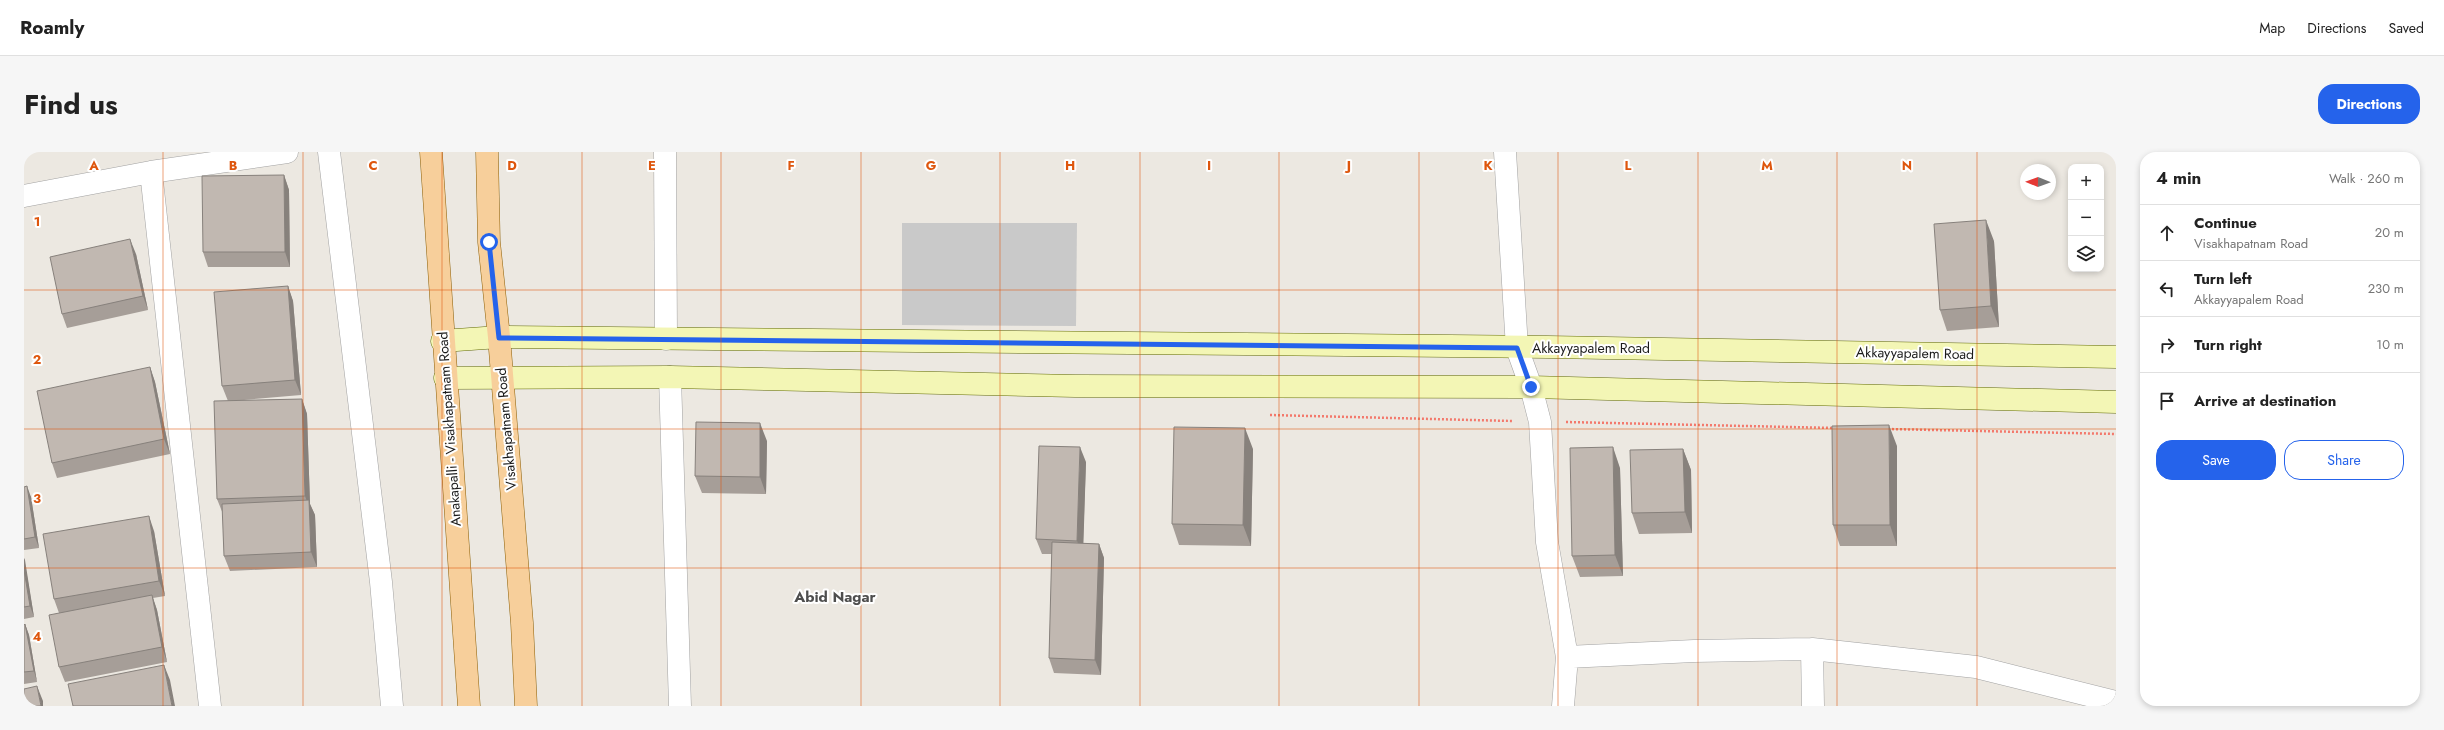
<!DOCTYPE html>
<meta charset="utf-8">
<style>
:root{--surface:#fff;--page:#f6f6f6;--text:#222;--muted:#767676;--line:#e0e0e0;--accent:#2563eb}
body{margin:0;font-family:Jost,sans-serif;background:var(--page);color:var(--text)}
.controls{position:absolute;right:12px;top:12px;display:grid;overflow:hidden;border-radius:8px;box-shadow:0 2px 6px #0003}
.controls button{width:36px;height:36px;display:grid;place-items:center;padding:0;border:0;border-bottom:1px solid var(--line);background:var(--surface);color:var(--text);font:20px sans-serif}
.compass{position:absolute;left:1996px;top:12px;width:36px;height:36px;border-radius:50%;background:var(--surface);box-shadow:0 2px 6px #0003;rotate:271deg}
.stop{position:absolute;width:12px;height:12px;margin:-9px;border:3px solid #2563eb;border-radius:50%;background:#fff}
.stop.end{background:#2563eb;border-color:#fff;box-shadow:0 1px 4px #0008}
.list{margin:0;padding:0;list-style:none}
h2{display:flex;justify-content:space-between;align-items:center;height:52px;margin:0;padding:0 16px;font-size:17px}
h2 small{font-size:13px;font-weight:400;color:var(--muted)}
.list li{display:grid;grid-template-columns:26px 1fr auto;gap:12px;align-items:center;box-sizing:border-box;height:56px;padding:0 16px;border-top:1px solid var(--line)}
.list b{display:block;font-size:15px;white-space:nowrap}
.list p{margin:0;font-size:13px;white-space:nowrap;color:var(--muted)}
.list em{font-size:13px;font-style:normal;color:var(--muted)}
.actions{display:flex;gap:8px;padding:12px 16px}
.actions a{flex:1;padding:9px 0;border:1px solid var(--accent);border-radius:16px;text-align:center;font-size:14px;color:var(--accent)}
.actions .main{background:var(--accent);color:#fff}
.icon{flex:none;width:22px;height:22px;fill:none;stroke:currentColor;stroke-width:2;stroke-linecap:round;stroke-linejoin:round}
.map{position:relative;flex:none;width:2092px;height:554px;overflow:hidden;border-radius:16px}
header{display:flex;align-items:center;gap:24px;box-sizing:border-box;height:56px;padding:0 20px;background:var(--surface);border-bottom:1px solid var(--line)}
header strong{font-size:19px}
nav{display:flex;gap:22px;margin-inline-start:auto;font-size:14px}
.intro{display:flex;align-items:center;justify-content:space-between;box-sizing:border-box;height:96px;padding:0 24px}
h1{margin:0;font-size:28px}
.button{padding:10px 18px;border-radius:16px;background:var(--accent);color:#fff;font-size:14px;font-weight:700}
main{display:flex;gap:24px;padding:0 24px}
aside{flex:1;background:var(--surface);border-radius:16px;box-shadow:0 2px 6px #0003}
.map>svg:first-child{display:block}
.religious{fill:#c9c9c9}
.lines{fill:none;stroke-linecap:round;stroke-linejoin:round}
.street-casing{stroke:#a2a2a2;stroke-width:23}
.secondary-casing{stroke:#626b09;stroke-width:23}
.primary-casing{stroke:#8c5f06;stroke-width:23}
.path{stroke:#f3786b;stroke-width:2.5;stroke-dasharray:2 2;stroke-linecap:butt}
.street{stroke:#fff;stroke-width:22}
.secondary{stroke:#f3f6b5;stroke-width:22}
.primary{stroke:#f7cf9b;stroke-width:22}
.wall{fill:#a69e98}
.shaded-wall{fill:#87817c}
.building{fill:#c1b8b1;stroke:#87817c}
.route{stroke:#2563eb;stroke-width:5}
.grid{fill:none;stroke:#de560d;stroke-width:1;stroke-opacity:0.55}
.labels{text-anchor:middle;stroke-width:4;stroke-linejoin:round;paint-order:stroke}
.street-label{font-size:14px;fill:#1b1b1b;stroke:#fff}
.neighbourhood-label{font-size:15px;font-weight:bold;fill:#4e4e4e;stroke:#fff}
.grid-label{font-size:13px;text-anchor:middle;font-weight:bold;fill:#de560d;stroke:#fff;stroke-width:4;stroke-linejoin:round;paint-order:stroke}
</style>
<header>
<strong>Roamly</strong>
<nav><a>Map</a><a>Directions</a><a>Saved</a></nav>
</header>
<div class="intro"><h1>Find us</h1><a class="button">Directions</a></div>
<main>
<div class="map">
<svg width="2092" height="554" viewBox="0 0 2092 554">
<rect width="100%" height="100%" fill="#ece8e1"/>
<path class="religious" d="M878 71H1053L1052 174 878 173Z"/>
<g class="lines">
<g class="street-casing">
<path id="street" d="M305 0 357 430 368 554
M641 0 642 187
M1481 0 1493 196 1507 235 1516 270 1523 390 1543 505 1539 554
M127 20 186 554
M0 44 127 20 263 0
M646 225 656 554
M1788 497 1789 554
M1543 505 1670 499 1788 497 1952 515 2092 550"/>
</g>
<g class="secondary-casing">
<path id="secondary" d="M418 189 475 185 1524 195 2092 205
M421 226 646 225 1051 234 1507 235 2092 250"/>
</g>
<g class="primary-casing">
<path id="primary" d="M407 0 445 554
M463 0 465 90 475 185 498 471 502 554"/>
</g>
<path class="path" d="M1246 263 1489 269
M1542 270 1811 276
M1864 277 2092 282"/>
<use href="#street" class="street"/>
<use href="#secondary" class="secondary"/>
<use href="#primary" class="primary"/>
</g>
<path class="wall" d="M260 23 265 38 266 115H184L179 100Z
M1970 89 1975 175 1923 179 1916 158Z
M112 102 124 158 43 176 38 162Z
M264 134 269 149 277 243 208 249 278 247 283 262 286 352 291 363 293 415 206 419 200 404 199 362 193 347 204 249 198 234Z
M126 215 131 230 146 302 33 326 28 311Z
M743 289 742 342 678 341 671 324Z
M1873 294V394H1816L1809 373Z
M1229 297 1227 394 1155 393 1148 372Z
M1659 297 1667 318 1668 381 1615 382 1608 361Z
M1062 310 1059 391 1075 392 1080 406 1077 523 1030 521 1025 506 1028 402H1018L1012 387Z
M1596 316 1599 424 1556 425 1548 404Z
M0 335 7 345 15 396 0 398Z
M130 379 141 444 129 446 133 458 143 510 41 530 35 515V461L30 447Z
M0 406 10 465 0 467Z
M1 472 5 483 13 530 0 532V473Z"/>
<path class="shaded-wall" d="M260 23 265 38 266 115 261 100Z
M1962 68 1970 89 1975 175 1967 154Z
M106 87 112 102 124 158 119 144Z
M264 134 269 149 277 243 271 228Z
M126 215 131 230 146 302 140 287Z
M278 247 283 262 286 352 291 363 293 415 287 400 285 355 281 344Z
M736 271 743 289 742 342 736 325Z
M1865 273 1873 294V394L1866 373Z
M1221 276 1229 297 1227 394 1219 373Z
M1056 295 1062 310 1059 404 1053 389Z
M1589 295 1596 316 1599 424 1591 403Z
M1659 297 1667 318 1668 381 1661 360Z
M3 334 7 345 15 396 11 385Z
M125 364 130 379 141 444 135 429Z
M1075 392 1080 406 1077 523 1071 508Z
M0 406 1 408 10 465 6 454 0 418Z
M128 443 133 458 143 510 138 495Z
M1 472 5 483 13 530 10 519Z
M140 513 146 528 151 554H148Z
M13 534 19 549V554H17Z"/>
<path class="building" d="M260 23 261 100H179L178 24Z
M1962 68 1967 154 1916 158 1910 72Z
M106 87 119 144 38 162 26 105Z
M264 134 271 228 198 234 190 140Z
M126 215 140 287 28 311 13 239Z
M278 247 281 344 193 347 190 249Z
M672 270 736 271V325L671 324Z
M1865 273 1866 373H1809L1808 274Z
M1150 275 1221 276 1219 373 1148 372Z
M1015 294 1056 295 1053 389 1012 387Z
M1589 295 1591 403 1548 404 1546 296Z
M1659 297 1661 360 1608 361 1606 298Z
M3 334 11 385 0 387V335Z
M285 348 287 400 200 404 198 352Z
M125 364 135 429 30 447 19 382Z
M1028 390 1075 392 1071 508 1025 506Z
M0 418 6 454 0 455Z
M128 443 138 495 35 515 25 463Z
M1 472 10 519 0 520V473Z
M140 513 148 554H49L44 532Z
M13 534 17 554H0V537Z"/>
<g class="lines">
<path class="route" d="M465 90 475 186 1493 196 1507 235"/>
</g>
<path class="grid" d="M139 0V554M279 0V554M418 0V554M558 0V554M697 0V554M837 0V554M976 0V554M1116 0V554M1255 0V554M1395 0V554M1534 0V554M1674 0V554M1813 0V554M1953 0V554M0 138H2092M0 277H2092M0 416H2092"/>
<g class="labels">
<g class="street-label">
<text x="1567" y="201">Akkayyapalem Road</text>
<text transform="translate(1891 201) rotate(1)" y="5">Akkayyapalem Road</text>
<text transform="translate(425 277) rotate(-94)" y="5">Anakapalli - Visakhapatnam Road</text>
<text transform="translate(482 277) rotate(-95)" y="5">Visakhapatnam Road</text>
</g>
<g class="neighbourhood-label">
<text x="811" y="450">Abid Nagar</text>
</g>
</g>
<g class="grid-label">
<text x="70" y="18">A</text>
<text x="209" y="18">B</text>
<text x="349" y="18">C</text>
<text x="488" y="18">D</text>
<text x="628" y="18">E</text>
<text x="767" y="18">F</text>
<text x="907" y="18">G</text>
<text x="1046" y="18">H</text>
<text x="1185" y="18">I</text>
<text x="1325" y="18">J</text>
<text x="1464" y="18">K</text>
<text x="1604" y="18">L</text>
<text x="1743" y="18">M</text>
<text x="1883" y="18">N</text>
<text x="13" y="74">1</text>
<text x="13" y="212">2</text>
<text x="13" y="351">3</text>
<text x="13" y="489">4</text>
</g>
</svg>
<div class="controls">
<button>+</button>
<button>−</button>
<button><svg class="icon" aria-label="layers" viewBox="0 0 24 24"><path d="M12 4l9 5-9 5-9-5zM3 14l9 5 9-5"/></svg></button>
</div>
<svg class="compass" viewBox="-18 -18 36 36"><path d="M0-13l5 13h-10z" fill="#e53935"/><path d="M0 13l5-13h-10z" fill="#767676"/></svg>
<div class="stop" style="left:465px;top:90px"></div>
<div class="stop end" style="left:1507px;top:235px"></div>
</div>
<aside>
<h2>4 min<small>Walk · 260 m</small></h2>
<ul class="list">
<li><svg class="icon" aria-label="ahead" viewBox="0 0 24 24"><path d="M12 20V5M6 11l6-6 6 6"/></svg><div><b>Continue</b><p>Visakhapatnam Road</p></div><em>20 m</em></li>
<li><svg class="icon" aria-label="left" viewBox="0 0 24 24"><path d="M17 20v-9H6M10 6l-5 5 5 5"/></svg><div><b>Turn left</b><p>Akkayyapalem Road</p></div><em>230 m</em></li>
<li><svg class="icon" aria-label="right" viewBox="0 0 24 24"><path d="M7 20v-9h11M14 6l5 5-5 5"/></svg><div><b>Turn right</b></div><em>10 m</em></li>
<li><svg class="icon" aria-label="arrive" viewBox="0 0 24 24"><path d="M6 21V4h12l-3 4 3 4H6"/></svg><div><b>Arrive at destination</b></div></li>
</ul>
<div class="actions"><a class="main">Save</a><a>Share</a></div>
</aside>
</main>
